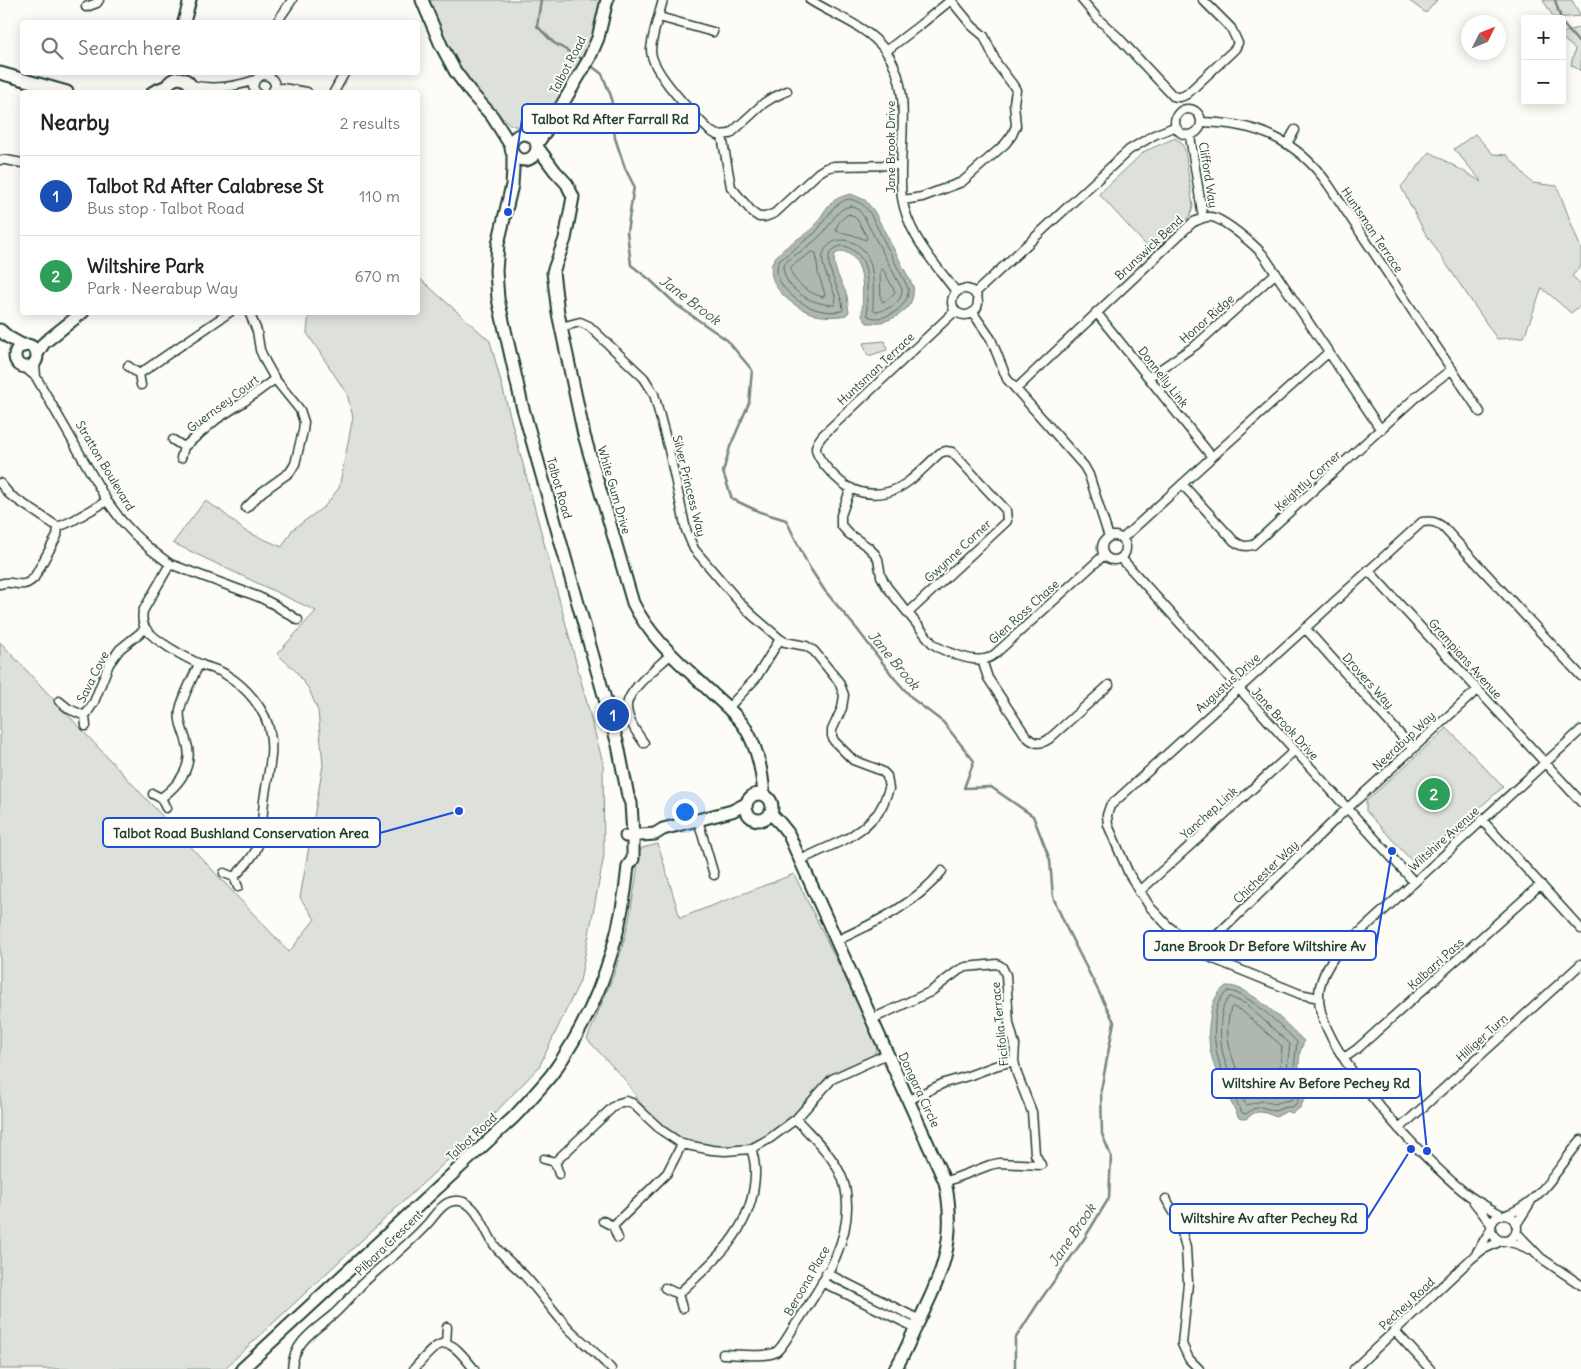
<!DOCTYPE html>
<meta charset="utf-8">
<style>
:root{--surface:#fff;--page:#f2f2f2;--text:#222;--muted:#767676;--line:#e0e0e0;--accent:#1f3d34}
body{margin:0;font-family:Delius,sans-serif;background:var(--page);color:var(--text)}
.controls{position:absolute;right:15px;top:15px;display:grid;overflow:hidden;border-radius:5px;box-shadow:0 2px 12px #0003}
.controls button{width:45px;height:45px;display:grid;place-items:center;padding:0;border:0;border-bottom:1px solid var(--line);background:var(--surface);color:var(--text);font:25px sans-serif}
.compass{position:absolute;left:1461px;top:15px;width:45px;height:45px;border-radius:50%;background:var(--surface);box-shadow:0 2px 12px #0003;rotate:47deg}
.you{position:absolute;left:684px;top:811px;width:18px;height:18px;margin:-12px;border:4px solid #fff;border-radius:50%;background:#1a73e8;box-shadow:0 0 0 8px #1a73e833}
.badge{display:grid;place-items:center;width:32px;height:32px;border-radius:50%;background:var(--accent);color:#fff;font-size:16px;font-weight:700}
.pin{position:absolute;translate:-50% -50%;border:2px solid #fff;box-shadow:0 1px 5px #0006}
.list{margin:0;padding:0;list-style:none}
h2{display:flex;justify-content:space-between;align-items:center;height:65px;margin:0;padding:0 20px;font-size:21px}
h2 small{font-size:16px;font-weight:400;color:var(--muted)}
.list li{display:grid;grid-template-columns:32px 1fr auto;gap:15px;align-items:center;box-sizing:border-box;height:80px;padding:0 20px;border-top:1px solid var(--line)}
.list b{display:block;font-size:19px;white-space:nowrap}
.list p{margin:0;font-size:16px;white-space:nowrap;color:var(--muted)}
.list em{font-size:16px;font-style:normal;color:var(--muted)}
.icon{flex:none;width:28px;height:28px;fill:none;stroke:currentColor;stroke-width:2;stroke-linecap:round;stroke-linejoin:round}
.map{position:relative;flex:none;width:1581px;height:1369px;overflow:hidden}
.search{position:absolute;background:var(--surface);box-shadow:0 2px 12px #0003;left:20px;top:20px;width:400px;height:55px;display:flex;align-items:center;gap:12px;box-sizing:border-box;padding:0 18px;border-radius:5px;color:var(--muted);font-size:19px}
.panel{position:absolute;background:var(--surface);box-shadow:0 2px 12px #0003;left:20px;top:90px;width:400px;height:225px;border-radius:5px}
.map>svg:first-child{display:block}
.green{fill:#dde0db;stroke:#7e8e88}
.water{fill:#aeb8b1;stroke:#75877f}
.lines{fill:none;stroke-linecap:round;stroke-linejoin:round}
.shore{stroke:#586e66;stroke-width:1}
.stream{stroke:#75877f;stroke-width:2.5}
.street-casing{stroke:#1f3d34;stroke-width:11}
.secondary-casing{stroke:#1f3d34;stroke-width:15}
.street{stroke:#fdfcf7;stroke-width:8}
.secondary{stroke:#fdfcf7;stroke-width:11}
.labels{text-anchor:middle;stroke-width:4;stroke-linejoin:round;paint-order:stroke}
.street-label{font-size:12px;fill:#1f3d34;stroke:#fdfcf7}
.water-label{font-size:14px;font-style:italic;fill:#435c53;stroke:#fdfcf7}
.leader{fill:none;stroke:#1d4ed8;stroke-width:2}
.callout-dot{fill:#1d4ed8;stroke:#fdfcf7;stroke-width:2}
.callout{fill:#fdfcf7;stroke:#1d4ed8;stroke-width:2}
.callout-label{font-size:14px;text-anchor:middle;font-weight:bold;fill:#1f3d34}
</style>
<div class="map">
<svg width="1581" height="1369" viewBox="0 0 1581 1369">
<rect width="100%" height="100%" fill="#fdfcf7"/>
<filter id="ink" filterUnits="userSpaceOnUse"><feTurbulence type="fractalNoise" baseFrequency=".02" numOctaves="2"/><feDisplacementMap in="SourceGraphic" scale="10" xChannelSelector="R" yChannelSelector="G"/><feConvolveMatrix kernelMatrix="1 2 1 2 8 2 1 2 1" color-interpolation-filters="sRGB"/></filter>
<g filter="url(#ink)">
<path class="green" d="M428 0H607L601 27 558 113 526 129 511 125 499 115 473 87 448 46Z
M1408 0H1437L1426 13Z
M1543 0H1572L1581 16 1554 18Z
M1581 27V71L1571 65 1575 49 1562 38V33Z
M1475 134 1493 154 1507 155 1532 183 1557 186 1581 249V266L1572 276 1581 284V305L1571 313 1542 288 1524 337 1497 339 1424 231 1401 187 1430 152 1482 182 1454 149Z
M1175 138 1181 142 1185 150 1193 207 1190 216 1152 252 1099 194 1145 151Z
M418 277 490 341 603 763 604 856 580 981 539 1067 466 1143 224 1369H0V642L289 952 315 919 300 898 323 765 318 711 309 689 294 669 277 654 316 611 173 543 205 501 220 510 245 531 282 547 292 530 325 506 339 488 353 417 347 394 307 333 309 313 418 312Z
M885 341 887 350 868 356 863 343Z
M1447 728 1503 787 1421 859 1412 861 1366 811V801Z
M658 844 680 918 794 874 876 1040 877 1049 872 1058 827 1079 798 1112 771 1133 746 1145 720 1147 703 1145 684 1140 668 1130 651 1115 638 1100 627 1082 587 1039 614 974 624 941 630 915 637 872 638 854 642 848Z"/>
<path class="water" d="M851 194 865 200 874 211 913 286C917 312 888 324 867 323L862 316C862 294 868 258 842 251L835 254C831 268 843 283 847 296 848 302 848 307 849 312L846 315C837 317 825 317 816 315 796 309 766 288 772 264 776 250 802 238 812 228 820 221 823 211 830 204 836 198 843 196 851 194Z
M1226 986C1249 984 1287 1025 1304 1041L1300 1052 1298 1076 1307 1093 1300 1108 1292 1113 1287 1111 1276 1117C1269 1114 1261 1110 1254 1113 1248 1117 1247 1121 1239 1118 1227 1093 1210 1067 1209 1039 1208 1032 1209 1026 1210 1019 1211 1006 1215 994 1226 986Z"/>
<g class="lines">
<path class="shore" d="M851 199 862 204 870 213 908 288C911 306 884 324 868 316 864 296 874 265 854 251 850 248 844 245 840 246 835 248 830 251 829 257 827 273 842 292 843 309L842 311C834 312 826 312 818 310 799 305 769 283 779 261L816 232 834 207 845 200Z
M851 206 858 209 864 217 902 289C903 303 887 310 876 312L873 310C873 287 878 250 849 241 842 239 834 240 828 246 811 262 840 290 835 305 813 305 785 291 783 267L787 261C800 251 817 242 826 229 834 219 838 208 851 206Z
M849 214C858 216 862 229 867 237L866 240 853 235 836 231C836 224 843 217 849 214Z
M812 252 816 253 818 273 825 294 823 297C811 294 790 282 791 267Z
M882 269 884 271 895 292 890 298 883 302 881 299 880 272Z
M1228 991C1248 992 1283 1028 1297 1042L1293 1077 1301 1093 1296 1104 1292 1107H1286L1275 1111 1261 1107 1253 1109 1246 1114 1242 1113C1226 1080 1212 1059 1215 1022 1215 1010 1218 998 1228 991Z
M1230 997 1246 1004 1290 1044 1286 1076 1287 1081 1294 1093 1291 1100 1284 1101 1275 1104 1262 1101 1247 1105 1245 1103C1230 1075 1218 1056 1221 1022 1221 1013 1223 1003 1230 997Z
M1233 1007 1242 1011 1282 1046 1279 1078 1284 1090 1283 1093 1275 1096 1264 1093 1251 1095 1248 1094C1235 1066 1221 1039 1231 1008Z"/>
<path class="stream" d="M541 0 537 26 554 43 585 61
M1555 0 1561 19
M1562 23 1581 45
M589 64 602 74 611 96 615 138 625 168 634 186 627 232 631 265 649 279 678 306 727 340 752 370 749 403 730 447 723 472 732 499 760 512 786 520 808 565 825 591 857 629 895 679 914 700 943 722 974 761 964 788 991 787 1033 816 1050 860 1053 897 1067 929 1114 1022 1101 1090 1102 1134 1111 1156 1109 1198 1084 1239 1039 1302 1015 1339V1369"/>
<g class="street-casing">
<path id="street" d="M663 0C659 15 652 35 651 50 651 72 694 115 710 131L717 135 730 134 764 103 772 98 787 91
M810 0C835 16 867 26 885 50 916 91 896 151 902 198 907 227 923 249 940 271 946 278 951 286 957 292
M1082 0 1098 19 1117 36 1173 96C1179 98 1182 97 1187 94L1235 49 1238 43 1231 28 1203 0
M86 7 97 3 99 0
M659 17 713 32
M277 22 292 0
M886 51 920 25 951 0
M191 85C213 90 235 87 255 80
M274 90 282 88 307 92
M256 92 253 87 255 80 262 75C270 75 275 80 275 87L272 92
M334 92 345 72
M1175 122a13 13 0 1 1 26 0a13 13 0 1 1-26 0Z
M1201 122C1256 123 1296 139 1328 184L1480 412
M722 136 731 187 753 213 759 217H765L775 213 818 173 826 168 834 166 900 165
M1190 136 1203 218
M1287 144 1295 130
M0 160H6L22 163
M903 200 922 197 962 182 1005 144 1012 135 1016 126 1014 103 1016 90 1013 85 997 64 984 36 972 26 951 0
M952 302a13 13 0 1 1 26 0a13 13 0 1 1-26 0Z
M975 293 1129 150 1154 135 1174 127
M1096 312 1212 457
M973 313 991 339 1007 379 1084 466 1089 475 1109 537
M561 327 580 322 589 326 644 378 654 394 669 450 686 530 694 549 741 604 752 615 780 639 785 642 806 646 814 651 839 682 844 695 842 708 832 730V736L834 741 853 760 877 769 883 772 887 776 889 789 883 804 878 813 864 827 848 838 800 860
M35 363 36 377
M128 366 139 374 141 385
M24 367 36 377 107 501 121 520 134 534 150 549 170 564 259 597 273 604 298 620
M139 374 230 312
M1149 377 1196 345 1276 273
M1016 389 1192 223C1198 220 1204 216 1211 217 1223 218 1256 246 1264 256L1381 430
M173 440 184 447 181 458
M184 447 217 419 245 401 275 379
M0 483 10 495 58 527 72 521 107 501
M1182 484 1234 541C1241 546 1245 547 1253 545L1417 396 1452 369
M851 488 841 515V525L849 534 868 547 875 554 878 559 881 576 887 587 932 643C941 651 972 662 984 659 988 659 992 656 995 654L1104 555
M246 508 262 492 290 472 295 464 303 431 304 422 300 410 275 379 266 363 260 350 257 331 249 312
M1102 548a12 12 0 1 1 24 0a12 12 0 1 1-24 0Z
M1122 539 1212 457 1329 352
M1121 558 1414 882
M170 564 143 611C142 617 142 624 146 629 155 641 186 658 200 664 208 668 218 669 225 674 245 686 266 709 270 733 274 753 268 774 265 794 262 811 263 835 256 850 251 860 242 869 234 877
M1368 570 1581 802
M0 584C14 579 21 591 34 578L57 536 58 527
M908 613 1007 521 1006 510 952 452 946 451 940 453C925 466 908 487 888 492 876 495 862 494 850 488 840 483 816 460 816 448 816 443 820 439 823 435L955 311
M1305 628 1413 749
M982 660 988 678 1026 736C1034 744 1040 745 1049 739L1109 685
M59 701 69 709 85 716 94 702 109 664 120 649 145 629
M728 708 756 678 780 639
M85 716 86 726
M644 743C637 733 628 721 627 708 625 691 659 666 671 654
M153 794 161 798 166 808
M161 798C180 784 195 765 186 740 183 730 178 721 180 710 183 695 193 678 199 664
M698 820 714 875
M1482 820 1581 929
M224 873 234 877 238 887
M1139 892 1294 751
M836 941C874 923 915 905 942 871
M1202 953 1214 938 1338 817 1477 690
M1319 998 1300 994 1216 960 1202 953 1167 925 1150 907 1129 874 1108 825 1107 815 1110 806 1422 522C1431 521 1435 521 1443 527L1581 676
M872 1019 930 992 959 970 966 967 997 964 1002 967 1006 975 1009 1023 1015 1045 1014 1061 1017 1074 1032 1112 1035 1154 1041 1165 999 1163 990 1165 945 1182
M1344 1058 1357 1049 1541 884
M909 1100 944 1083 968 1076 995 1066 1014 1061
M1399 1129 1581 964
M544 1159 555 1162 559 1174
M555 1162 613 1107 619 1103 626 1101 632 1103 661 1130 682 1144 712 1150 725 1151 751 1149 769 1139 796 1119 832 1079 887 1054
M1166 1199 1179 1221 1186 1248 1188 1283 1182 1344 1189 1359 1199 1369
M1474 1202 1491 1224
M1491 1228a13 13 0 1 1 26 0a13 13 0 1 1-26 0Z
M1502 1215C1489 1208 1475 1201 1463 1191 1422 1158 1321 1052 1319 999 1318 982 1327 967 1336 954L1581 730
M1506 1215C1541 1203 1558 1167 1581 1140
M603 1221 613 1226 618 1238
M1516 1225 1530 1203
M613 1226 667 1173 682 1144
M1516 1232 1541 1258 1581 1285
M1505 1241 1517 1244 1529 1249
M1477 1252 1490 1231
M826 1273 920 1320
M822 1282 916 1328
M665 1288 678 1294 682 1308
M678 1294C711 1264 748 1234 754 1186 756 1173 756 1162 751 1149
M1395 1331 1430 1369
M446 1344 447 1327
M723 1354C735 1354 766 1358 776 1352 784 1346 790 1332 796 1324 822 1285 856 1237 845 1187 839 1160 814 1139 796 1119
M292 1369C293 1342 315 1330 334 1314 344 1305 353 1294 362 1284 384 1263 409 1245 429 1222 435 1215 443 1202 454 1201 477 1198 484 1231 495 1246 503 1257 514 1265 524 1275 540 1292 554 1313 570 1330 584 1343 599 1355 611 1369
M414 1369C443 1336 446 1334 474 1369
M1354 1369 1471 1259 1482 1250 1501 1241"/>
</g>
<g class="secondary-casing">
<path id="secondary" d="M422 0 441 45 455 71 472 94 492 116 511 146
M184 22 190 0
M0 73 67 92
M153 92 167 86
M166 92C166 84 171 79 179 78 187 79 192 84 192 92
M511 147a13 13 0 1 1 26 0a13 13 0 1 1-26 0Z
M537 144 550 125 589 59 598 38 607 0
M538 148 555 171 567 184 573 197 565 239 553 272 558 313 584 435 633 603C651 640 685 667 714 695 725 705 738 716 746 729 758 750 762 771 764 795
M0 330 8 337 24 346
M15 356a11 11 0 1 1 22 0a11 11 0 1 1-22 0Z
M37 354 44 343 83 312
M746 807a13 13 0 1 1 26 0a13 13 0 1 1-26 0Z
M770 813 780 823 788 833 945 1182C958 1241 941 1276 916 1327 909 1341 904 1356 895 1369
M626 836 655 834 663 829 732 811 746 804
M242 1369 514 1117C527 1103 540 1089 552 1074 596 1013 621 941 628 866L633 859V836L631 803 628 796 618 745 522 405 498 299 496 271 498 244 512 185 513 168V153"/>
</g>
<use href="#street" class="street"/>
<use href="#secondary" class="secondary"/>
</g>
</g>
<g class="labels">
<g class="street-label">
<text transform="translate(568 65) rotate(-62)" y="4">Talbot Road</text>
<text transform="translate(891 147) rotate(-90)" y="4">Jane Brook Drive</text>
<text transform="translate(1208 175) rotate(81)" y="4">Clifford Way</text>
<text transform="translate(1372 230) rotate(56)" y="4">Huntsman Terrace</text>
<text transform="translate(1149 248) rotate(-43)" y="4">Brunswick Bend</text>
<text transform="translate(1207 319) rotate(-41)" y="4">Honor Ridge</text>
<text transform="translate(876 369) rotate(-43)" y="4">Huntsman Terrace</text>
<text transform="translate(1163 377) rotate(52)" y="4">Donnelly Link</text>
<text transform="translate(223 404) rotate(-37)" y="4">Guernsey Court</text>
<text transform="translate(105 466) rotate(59)" y="4">Stratton Boulevard</text>
<text transform="translate(1308 481) rotate(-42)" y="4">Keightly Corner</text>
<text transform="translate(689 486) rotate(76)" y="4">Silver Princess Way</text>
<text transform="translate(559 488) rotate(74)" y="4">Talbot Road</text>
<text transform="translate(614 490) rotate(74)" y="4">White Gum Drive</text>
<text transform="translate(958 551) rotate(-43)" y="4">Gwynne Corner</text>
<text transform="translate(1024 612) rotate(-42)" y="4">Glen Ross Chase</text>
<text transform="translate(1465 659) rotate(48)" y="4">Grampians Avenue</text>
<text transform="translate(93 677) rotate(-63)" y="4">Sava Cove</text>
<text transform="translate(1368 681) rotate(48)" y="4">Drovers Way</text>
<text transform="translate(1228 683) rotate(-42)" y="4">Augustus Drive</text>
<text transform="translate(1285 724) rotate(48)" y="4">Jane Brook Drive</text>
<text transform="translate(1404 741) rotate(-43)" y="4">Neerabup Way</text>
<text transform="translate(1209 813) rotate(-42)" y="4">Yanchep Link</text>
<text transform="translate(1444 839) rotate(-42)" y="4">Wiltshire Avenue</text>
<text transform="translate(1266 872) rotate(-44)" y="4">Chichester Way</text>
<text transform="translate(1436 964) rotate(-42)" y="4">Kalbarri Pass</text>
<text transform="translate(1000 1024) rotate(-96)" y="4">Ficifolia Terrace</text>
<text transform="translate(1482 1038) rotate(-42)" y="4">Hilliger Turn</text>
<text transform="translate(919 1090) rotate(65)" y="4">Dongara Circle</text>
<text transform="translate(472 1137) rotate(-43)" y="4">Talbot Road</text>
<text transform="translate(389 1243) rotate(-44)" y="4">Pilbara Crescent</text>
<text transform="translate(807 1281) rotate(-60)" y="4">Beroona Place</text>
<text transform="translate(1407 1304) rotate(-43)" y="4">Pechey Road</text>
</g>
<g class="water-label">
<text transform="translate(690 300) rotate(37)" y="5">Jane Brook</text>
<text transform="translate(894 660) rotate(50)" y="5">Jane Brook</text>
<text transform="translate(1072 1235) rotate(-56)" y="5">Jane Brook</text>
</g>
</g>
<path class="leader" d="M508 212L522 119M459 811L380 833M1392 851L1376 946M1427 1151L1420 1083M1411 1149L1367 1219"/>
<g class="callout-dot">
<circle cx="508" cy="212" r="5"/>
<circle cx="459" cy="811" r="5"/>
<circle cx="1392" cy="851" r="5"/>
<circle cx="1427" cy="1151" r="5"/>
<circle cx="1411" cy="1149" r="5"/>
</g>
<g class="callout">
<rect x="522" y="104" width="177" height="29" rx="5"/>
<rect x="103" y="818" width="277" height="29" rx="5"/>
<rect x="1144" y="931" width="232" height="29" rx="5"/>
<rect x="1212" y="1069" width="208" height="29" rx="5"/>
<rect x="1170" y="1204" width="197" height="29" rx="5"/>
</g>
<g class="callout-label">
<text x="610" y="124">Talbot Rd After Farrall Rd</text>
<text x="241" y="838">Talbot Road Bushland Conservation Area</text>
<text x="1260" y="951">Jane Brook Dr Before Wiltshire Av</text>
<text x="1316" y="1088">Wiltshire Av Before Pechey Rd</text>
<text x="1269" y="1223">Wiltshire Av after Pechey Rd</text>
</g>
</svg>
<div class="controls">
<button>+</button>
<button>−</button>
</div>
<svg class="compass" viewBox="-18 -18 36 36"><path d="M0-13l5 13h-10z" fill="#e53935"/><path d="M0 13l5-13h-10z" fill="#767676"/></svg>
<div class="you"></div>
<div class="pin badge" style="left:613px;top:715px;background:#1a4fb4">1</div>
<div class="pin badge" style="left:1434px;top:794px;background:#2e9e5b">2</div>
<div class="search"><svg class="icon" aria-label="search" viewBox="0 0 24 24"><circle cx="10" cy="10" r="6"/><path d="M15 15l6 6"/></svg>Search here</div>
<section class="panel">
<h2>Nearby<small>2 results</small></h2>
<ul class="list">
<li><span class="badge" style="background:#1a4fb4">1</span><div><b>Talbot Rd After Calabrese St</b><p>Bus stop · Talbot Road</p></div><em>110 m</em></li>
<li><span class="badge" style="background:#2e9e5b">2</span><div><b>Wiltshire Park</b><p>Park · Neerabup Way</p></div><em>670 m</em></li>
</ul>
</section>
</div>
